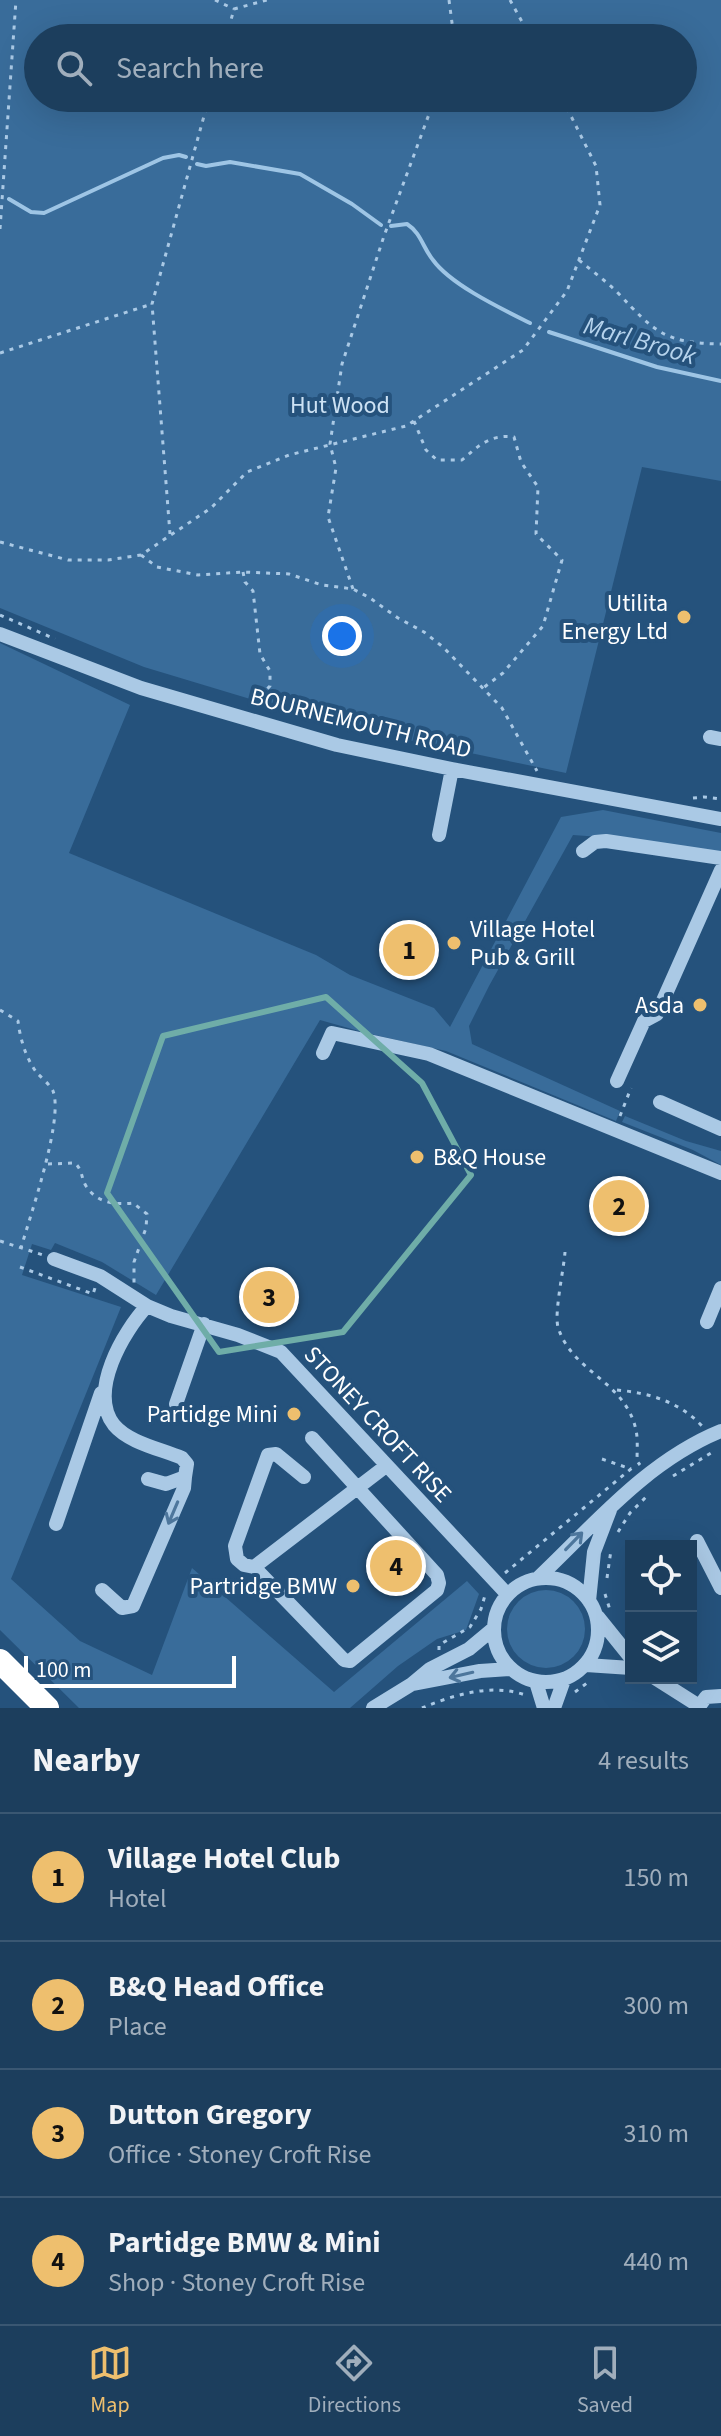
<!DOCTYPE html>
<meta charset="utf-8">
<style>
:root{--surface:#1c3e5d;--page:#294966;--text:#f1f3f6;--muted:#a0aebc;--line:#3a5772;--accent:#eebf6e}
body{margin:0;font-family:"Source Sans 3",sans-serif;background:var(--page);color:var(--text)}
.controls{position:absolute;right:24px;bottom:24px;display:grid;overflow:hidden;border-radius:0px;box-shadow:0 8px 32px #0002}
.controls button{width:72px;height:72px;display:grid;place-items:center;padding:0;border:0;border-bottom:2px solid var(--line);background:var(--surface);color:var(--text);font:40px sans-serif}
.scale{position:absolute;left:24px;bottom:20px;width:212px;box-sizing:border-box;padding-left:8px;border:4px solid #fff;border-top:0;font-size:22px;line-height:28px;white-space:nowrap;color:#fff;-webkit-text-stroke:6px #25527c;paint-order:stroke}
.you{position:absolute;left:342px;top:636px;width:28px;height:28px;margin:-20px;border:6px solid #fff;border-radius:50%;background:#1a73e8;box-shadow:0 0 0 12px #1a73e833}
.badge{display:grid;place-items:center;width:52px;height:52px;border-radius:50%;background:var(--accent);color:#111;font-size:26px;font-weight:700}
.pin{position:absolute;translate:-50% -50%;border:4px solid #fff;box-shadow:0 2px 8px #0006}
.list{margin:0;padding:0;list-style:none}
h2{display:flex;justify-content:space-between;align-items:center;height:104px;margin:0;padding:0 32px;font-size:34px}
h2 small{font-size:26px;font-weight:400;color:var(--muted)}
.list li{display:grid;grid-template-columns:52px 1fr auto;gap:24px;align-items:center;box-sizing:border-box;height:128px;padding:0 32px;border-top:2px solid var(--line)}
.list b{display:block;font-size:30px;white-space:nowrap}
.list p{margin:0;font-size:26px;white-space:nowrap;color:var(--muted)}
.list em{font-size:26px;font-style:normal;color:var(--muted)}
.icon{flex:none;width:44px;height:44px;fill:none;stroke:currentColor;stroke-width:2;stroke-linecap:round;stroke-linejoin:round}
.map{position:relative;flex:none;width:721px;height:1708px;overflow:hidden}
.search{position:absolute;background:var(--surface);box-shadow:0 8px 32px #0002;left:24px;right:24px;top:24px;height:88px;display:flex;align-items:center;gap:20px;box-sizing:border-box;padding:0 28px;border-radius:44px;color:var(--muted);font-size:30px}
.sheet{height:616px;background:var(--surface)}
nav{display:flex;justify-content:space-around;align-items:center;box-sizing:border-box;height:112px;border-top:2px solid var(--line);background:var(--surface);font-size:22px;color:var(--muted)}
nav a{display:grid;justify-items:center;gap:4px}
nav .on{color:var(--accent)}
.map>svg:first-child{display:block}
.green{fill:#396c9a;fill-rule:evenodd}
.lines{fill:none;stroke-linecap:round;stroke-linejoin:round}
.stream{stroke:#9ec5e5;stroke-width:4}
.path{stroke:#aac9e5;stroke-width:3;stroke-dasharray:4 6;stroke-linecap:butt}
.minor{stroke:#aac9e5;stroke-width:14}
.highway{stroke:#fff;stroke-width:24}
.oneway{stroke:#4d769c}
.marked{fill:none;stroke:#6fada8;stroke-width:6;stroke-linejoin:round}
.poi-dot{fill:#eebf6e;stroke:#25527c;stroke-width:3}
.labels{text-anchor:middle;stroke-width:8;stroke-linejoin:round;paint-order:stroke}
.park-label{font-size:24px;fill:#cde2f4;stroke:#25527c}
.poi-label{font-size:24px;fill:#fff;stroke:#25527c;text-anchor:end}
.street-label{font-size:24px;fill:#fff;stroke:#25527c}
.water-label{font-size:26px;font-style:italic;fill:#b5d3ed;stroke:#25527c}
</style>
<div class="map">
<svg width="721" height="1708" viewBox="0 0 721 1708">
<rect width="100%" height="100%" fill="#25527c"/>
<path class="green" d="M0 0H721V481L642 467 566 773 336 725 144 667 0 608ZM38 38H683V98H38Z
M0 643 130 705 69 853 316 955 350 975 434 1008 450 1027 561 817 603 810 721 833V853L642 840 573 835 489 986 469 1026 472 1044 620 1111 616 1121 446 1051 366 1033 320 1020 156 1295 102 1262 55 1243 51 1250 32 1244 22 1275 121 1307 11 1579 80 1641 152 1675 192 1568 334 1692 467 1581 479 1594 466 1630 437 1639 398 1666 350 1708H79L0 1630Z
M625 1116 686 1141 721 1151V1165L693 1150 622 1122Z
M507 1629a39 39 0 1 1 78 0a39 39 0 1 1-78 0Z"/>
<g class="lines">
<path class="stream" d="M197 164 206 166 230 162 300 174 352 204 381 225
M9 199 31 212 44 213 163 158 179 155 186 157
M391 226 407 224C421 233 423 248 433 260 451 285 502 309 530 323
M549 332 657 367 721 381"/>
<path class="path" d="M215 0 234 9
M449 0 454 38
M510 0 531 38
M226 38 234 9 267 0
M0 229 16 0
M579 260C592 271 606 281 618 293 655 332 664 343 721 344
M0 353 152 304
M414 421 426 450 437 460H462C479 445 491 434 514 437L521 462 538 487 536 534 562 560 543 626 503 673 483 688
M170 534 152 304 209 98
M0 542 68 560H108L141 555 211 508 247 472 289 455 406 426 523 350 567 291 600 205 596 166 562 98
M141 555 157 567 198 575 243 572 289 574 322 585 353 589 370 598 398 618 424 632 443 647 502 708 537 771
M243 572 245 582 253 591 260 654 270 671V686L263 693 259 709
M353 589 328 517 336 468 330 444 342 364 384 236 435 98
M0 615 55 639
M693 798 704 797 721 799
M0 1010 18 1021C20 1038 26 1059 37 1073 42 1078 50 1085 53 1091 64 1119 30 1216 21 1248
M620 1116 631 1088
M48 1164 75 1163C83 1171 81 1178 86 1186 97 1203 115 1205 133 1203L147 1214 146 1228 134 1262V1283
M0 1241 43 1255
M565 1252C564 1268 554 1313 558 1327 572 1373 625 1380 636 1430 638 1439 637 1452 637 1461L640 1465
M20 1267 93 1294 95 1288
M617 1390C650 1393 680 1402 703 1427
M602 1459 631 1469
M673 1476 711 1453
M618 1532 630 1513 648 1495
M505 1573 632 1468
M607 1578 611 1550
M605 1594 610 1610
M439 1650V1645L470 1627 481 1609 486 1592
M575 1692 591 1680
M422 1708C453 1695 492 1683 525 1695"/>
<path class="minor" d="M0 634 141 688 337 745 452 769 721 819
M710 737 721 739
M439 835 452 769
M583 851 595 842 606 841 721 858
M323 1053 332 1033 429 1054 721 1173
M617 1081 644 1021 657 1014 721 870
M660 1102 721 1129
M54 1259 100 1276 147 1306 171 1316 238 1335 281 1352 507 1594
M147 1306C123 1332 88 1392 114 1425 129 1443 161 1449 182 1458L187 1464 185 1477
M707 1322 721 1288
M176 1404 204 1324
M304 1477 276 1454 268 1455 235 1546 237 1559 244 1565 254 1567 344 1660 350 1661 437 1590 439 1583 437 1575 312 1438
M56 1524 101 1393
M697 1541 721 1588
M254 1567 386 1466
M494 1630a52 52 0 1 1 104 0a52 52 0 1 1-104 0Z
M538 1578C594 1525 647 1461 721 1431
M102 1590 122 1608 133 1606 184 1488 185 1477 166 1484 148 1479
M589 1601 594 1552 610 1510
M598 1617 631 1658
M586 1665 631 1668
M655 1678 699 1706
M536 1682 544 1708
M412 1684 480 1671 510 1669
M373 1708 412 1684 430 1669 469 1649 493 1629
M554 1708 564 1680
M698 1708 706 1697 721 1696"/>
<path class="highway" d="M0 1661 47 1708"/>
</g>
<defs><path id="oneway-shaft" d="M-6 0H5M1.5-3L5.5 0L1.5 3" fill="none" stroke-width="1.6" stroke-linecap="round" stroke-linejoin="round" transform="scale(2)"/></defs>
<g class="oneway">
<use href="#oneway-shaft" transform="translate(173 1513) rotate(113)"/>
<use href="#oneway-shaft" transform="translate(574 1541) rotate(-46)"/>
<use href="#oneway-shaft" transform="translate(461 1675) rotate(167)"/>
</g>
<path class="marked" d="M326 997 422 1083 471 1175 343 1332 219 1352 107 1193 163 1036Z"/>
<g class="poi-dot">
<circle cx="684" cy="617" r="8"/>
<circle cx="454" cy="943" r="8"/>
<circle cx="700" cy="1005" r="8"/>
<circle cx="417" cy="1157" r="8"/>
<circle cx="294" cy="1414" r="8"/>
<circle cx="353" cy="1586" r="8"/>
</g>
<g class="labels">
<g class="park-label">
<text x="340" y="413">Hut Wood</text>
</g>
<g class="poi-label">
<text x="668" y="611">Utilita<tspan x="668" dy="28">Energy Ltd</tspan></text>
<text x="470" y="937" text-anchor="start">Village Hotel<tspan x="470" dy="28">Pub &amp; Grill</tspan></text>
<text x="684" y="1013">Asda</text>
<text x="433" y="1165" text-anchor="start">B&amp;Q House</text>
<text x="278" y="1422">Partidge Mini</text>
<text x="337" y="1594">Partridge BMW</text>
</g>
<g class="street-label">
<text transform="translate(361 723) rotate(14)" y="8">BOURNEMOUTH ROAD</text>
<text transform="translate(378 1424) rotate(47)" y="8">STONEY CROFT RISE</text>
</g>
<g class="water-label">
<text transform="translate(640 340) rotate(16)" y="9">Marl Brook</text>
</g>
</g>
</svg>
<div class="controls">
<button><svg class="icon" aria-label="locate" viewBox="0 0 24 24"><circle cx="12" cy="12" r="6"/><path d="M12 2v4M12 18v4M2 12h4M18 12h4"/></svg></button>
<button><svg class="icon" aria-label="layers" viewBox="0 0 24 24"><path d="M12 4l9 5-9 5-9-5zM3 14l9 5 9-5"/></svg></button>
</div>
<div class="scale">100 m</div>
<div class="you"></div>
<div class="pin badge" style="left:409px;top:950px">1</div>
<div class="pin badge" style="left:619px;top:1206px">2</div>
<div class="pin badge" style="left:269px;top:1297px">3</div>
<div class="pin badge" style="left:396px;top:1566px">4</div>
<div class="search"><svg class="icon" aria-label="search" viewBox="0 0 24 24"><circle cx="10" cy="10" r="6"/><path d="M15 15l6 6"/></svg>Search here</div>
</div>
<section class="sheet">
<h2>Nearby<small>4 results</small></h2>
<ul class="list">
<li><span class="badge">1</span><div><b>Village Hotel Club</b><p>Hotel</p></div><em>150 m</em></li>
<li><span class="badge">2</span><div><b>B&amp;Q Head Office</b><p>Place</p></div><em>300 m</em></li>
<li><span class="badge">3</span><div><b>Dutton Gregory</b><p>Office · Stoney Croft Rise</p></div><em>310 m</em></li>
<li><span class="badge">4</span><div><b>Partidge BMW &amp; Mini</b><p>Shop · Stoney Croft Rise</p></div><em>440 m</em></li>
</ul>
</section>
<nav>
<a class="on"><svg class="icon" aria-label="map" viewBox="0 0 24 24"><path d="M3 6l6-2 6 2 6-2v14l-6 2-6-2-6 2zM9 4v14M15 6v14"/></svg>Map</a>
<a><svg class="icon" aria-label="directions" viewBox="0 0 24 24"><path d="M12 3l9 9-9 9-9-9zM9 14v-3h6M13 9l2 2-2 2"/></svg>Directions</a>
<a><svg class="icon" aria-label="saved" viewBox="0 0 24 24"><path d="M7 4h10v16l-5-4-5 4z"/></svg>Saved</a>
</nav>
